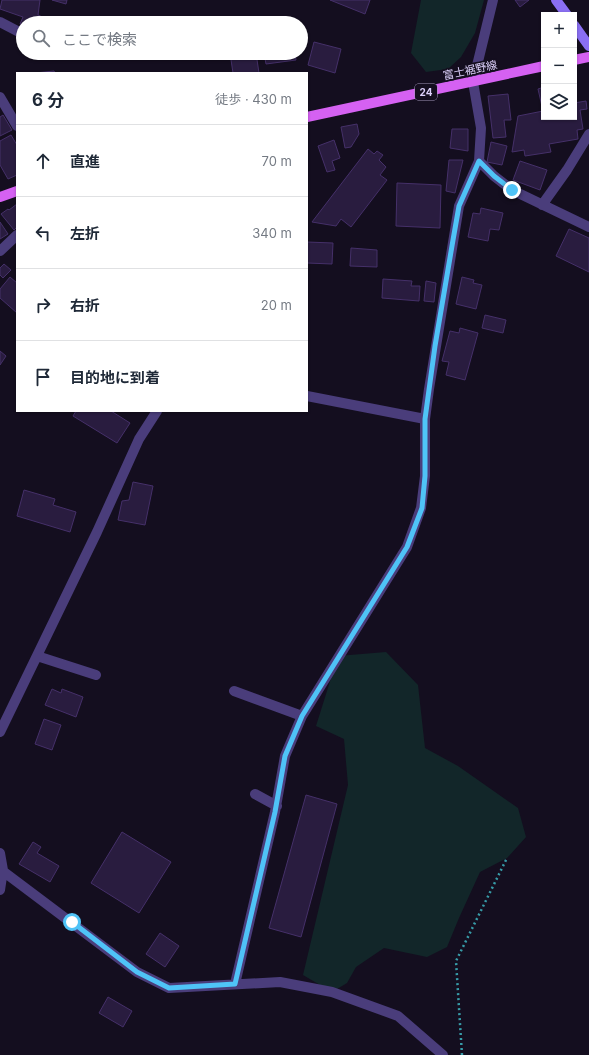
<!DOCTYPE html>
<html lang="ja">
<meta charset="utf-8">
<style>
:root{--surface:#fff;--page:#f2f2f3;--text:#1f2937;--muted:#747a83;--line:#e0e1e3}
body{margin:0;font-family:Inter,"Noto Sans JP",sans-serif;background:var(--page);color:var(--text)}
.controls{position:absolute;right:12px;top:12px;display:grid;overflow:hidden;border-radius:0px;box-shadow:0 1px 3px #0004}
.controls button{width:36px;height:36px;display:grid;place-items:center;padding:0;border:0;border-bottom:1px solid var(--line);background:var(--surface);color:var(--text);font:20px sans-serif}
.stop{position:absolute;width:12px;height:12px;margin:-9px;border:3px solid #4fc3f7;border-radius:50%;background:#fff}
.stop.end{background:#4fc3f7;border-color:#fff;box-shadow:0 1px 4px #0008}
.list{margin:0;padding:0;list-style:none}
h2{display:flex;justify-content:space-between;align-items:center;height:52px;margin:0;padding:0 16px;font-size:17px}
h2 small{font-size:13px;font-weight:400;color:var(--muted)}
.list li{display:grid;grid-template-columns:26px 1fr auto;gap:12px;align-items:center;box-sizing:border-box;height:72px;padding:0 16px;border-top:1px solid var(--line)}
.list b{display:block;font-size:15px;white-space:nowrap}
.list em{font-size:13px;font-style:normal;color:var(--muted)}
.icon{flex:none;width:22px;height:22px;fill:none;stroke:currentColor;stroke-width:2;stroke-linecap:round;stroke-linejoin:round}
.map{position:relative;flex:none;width:589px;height:1055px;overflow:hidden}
.search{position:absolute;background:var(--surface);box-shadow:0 1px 3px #0004;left:16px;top:16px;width:292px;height:44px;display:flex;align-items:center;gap:10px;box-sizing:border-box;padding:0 14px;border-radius:22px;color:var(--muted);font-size:15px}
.panel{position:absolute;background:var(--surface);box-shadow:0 1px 3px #0004;left:16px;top:72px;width:292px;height:340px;border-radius:0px}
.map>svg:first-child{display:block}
.green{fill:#122629}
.building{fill:#291c3f;stroke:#453069}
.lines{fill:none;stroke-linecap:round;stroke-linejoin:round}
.path{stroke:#379ca8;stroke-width:2.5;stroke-dasharray:2 3;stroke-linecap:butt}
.street{stroke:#4a3d7b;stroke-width:10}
.secondary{stroke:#8a6ff3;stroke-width:10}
.primary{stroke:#d561f2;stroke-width:10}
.route{stroke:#4fc3f7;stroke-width:5}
.labels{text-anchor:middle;stroke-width:3.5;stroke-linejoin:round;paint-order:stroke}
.shield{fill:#140e1f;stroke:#a196b9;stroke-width:1}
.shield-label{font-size:10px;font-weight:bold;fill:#ddd1fb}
.street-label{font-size:11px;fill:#ddd1fb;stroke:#140e1f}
</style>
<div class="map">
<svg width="589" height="1055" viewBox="0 0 589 1055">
<rect width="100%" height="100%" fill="#140e1f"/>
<path class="green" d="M421 0H484L475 33 461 57 448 69 426 72 411 53Z
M386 652 418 685 425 748 458 766 518 808 526 837 507 858 480 872 459 918 447 947 427 957 384 948 356 967 347 983 332 992 303 975 348 785 344 739 316 726 338 656Z"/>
<path class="building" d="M2 0H40L38 15 56 23H23V25L20 24 23 17 0 9Z
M52 0H67L66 4Z
M330 0H370L365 14Z
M515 0H529L520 7Z
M314 42 341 49 335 73 308 65Z
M230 53H256L259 73H233Z
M264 53H295L296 60 266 64Z
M54 71 55 73H35Z
M544 87V117H574V103L586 101 587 109 580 110 583 129 577 130 578 139 549 144 551 152 525 156 524 150 512 152 518 116 543 111 538 89Z
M508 94 511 120H504L506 137 493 138 488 96Z
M3 115 12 130 0 136V117Z
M357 124 359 134 351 147 345 148 341 127Z
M452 129H468V151L450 148Z
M11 135 17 145V175L8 179 0 165V141Z
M334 140 340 158 332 161 335 170 327 172 318 146Z
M491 142 507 146 502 165 487 162Z
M368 149 374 154 377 151 383 155 379 160 386 167 380 175 387 180 351 227 341 219 336 226 312 222Z
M449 160H463L455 193 446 191Z
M520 161 547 170 540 190 513 180Z
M397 183 441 185 440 228 396 226Z
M17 204V227L14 230 1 214 8 209 9 210Z
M481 208 503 213 499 230 490 229 488 241 468 237 473 213 480 214Z
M0 222 8 234 0 239Z
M569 229 589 238V272L556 256Z
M307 242 333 243 332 264 307 263Z
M351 248 377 250V267L350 266Z
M4 264 11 270 3 278 0 275V268Z
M10 277 17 283V313L0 298V289Z
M462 277 474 280 473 283 482 285 476 309 456 304Z
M383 279 412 281 411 286H420L419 301 382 298Z
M426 281 436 283 434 302 424 301Z
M485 315 506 320 503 333 482 328Z
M460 328 478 333 465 380 446 375 449 362 442 361 450 331 459 333Z
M0 351 6 356 0 365Z
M76 411H111L130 423 117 443 73 416Z
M133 482 153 486 145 525 118 520 122 501 129 500Z
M24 490 55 499 53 505 76 512 70 532 17 516Z
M52 689 61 693 62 689 83 697 76 717 45 705Z
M44 719 61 725 52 750 35 744Z
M306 795 337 804 301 937 269 928Z
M122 832 171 862 139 913 91 883Z
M33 842 41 847 37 853 59 866 50 882 19 864Z
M160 933 179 946 165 967 146 954Z
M108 997 132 1011 123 1027 99 1013Z"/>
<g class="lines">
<path class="path" d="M462 1055 456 961 507 858"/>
<path class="street" d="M0 22 23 34
M62 53H68
M0 97 17 126
M479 161 494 176 512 190 589 227
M542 205 567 170 589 134
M0 251 17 235
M307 396 425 419
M37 656 96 675
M234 691 302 716
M0 732 97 532 139 439 157 411
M255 794 277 806
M0 853 3 870 0 890
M0 869 137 972 169 988 280 982 332 992 398 1016 443 1055
M235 984 275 812 285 756 302 716 407 547 421 508 425 476V419L429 389 459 206 479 161 481 128 473 82 493 0"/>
<path class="secondary" d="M556 0 567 15
M574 25 589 46"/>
<path class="primary" d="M574 60 589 57
M307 117 544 66
M0 197 17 191"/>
</g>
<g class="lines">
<path class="route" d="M72 922 137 972 169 988 235 984 275 812 285 756 302 716 407 547 422 508 425 476V419L435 346 453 240 459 206 479 161 494 176 512 190"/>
</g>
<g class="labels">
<rect class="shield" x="415" y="84" width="22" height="16" rx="3"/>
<g class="shield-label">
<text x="426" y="96">24</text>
</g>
<g class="street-label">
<text transform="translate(470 70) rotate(-12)" y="4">富士裾野線</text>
</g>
</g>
</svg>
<div class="controls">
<button>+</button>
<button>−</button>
<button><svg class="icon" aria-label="layers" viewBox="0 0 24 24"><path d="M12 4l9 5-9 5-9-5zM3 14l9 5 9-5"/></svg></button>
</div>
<div class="stop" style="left:72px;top:922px"></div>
<div class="stop end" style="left:512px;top:190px"></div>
<div class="search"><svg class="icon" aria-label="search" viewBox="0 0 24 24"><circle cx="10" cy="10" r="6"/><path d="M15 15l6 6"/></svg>ここで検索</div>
<section class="panel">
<h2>6 分<small>徒歩 · 430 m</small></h2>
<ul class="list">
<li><svg class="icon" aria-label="ahead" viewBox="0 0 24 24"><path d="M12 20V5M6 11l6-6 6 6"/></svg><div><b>直進</b></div><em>70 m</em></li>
<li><svg class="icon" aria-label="left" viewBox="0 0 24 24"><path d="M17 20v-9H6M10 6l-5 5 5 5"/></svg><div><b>左折</b></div><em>340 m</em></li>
<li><svg class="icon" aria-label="right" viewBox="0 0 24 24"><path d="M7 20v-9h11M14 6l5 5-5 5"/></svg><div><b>右折</b></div><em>20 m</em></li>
<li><svg class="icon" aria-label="arrive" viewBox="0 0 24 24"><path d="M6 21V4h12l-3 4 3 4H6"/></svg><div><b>目的地に到着</b></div></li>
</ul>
</section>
</div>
